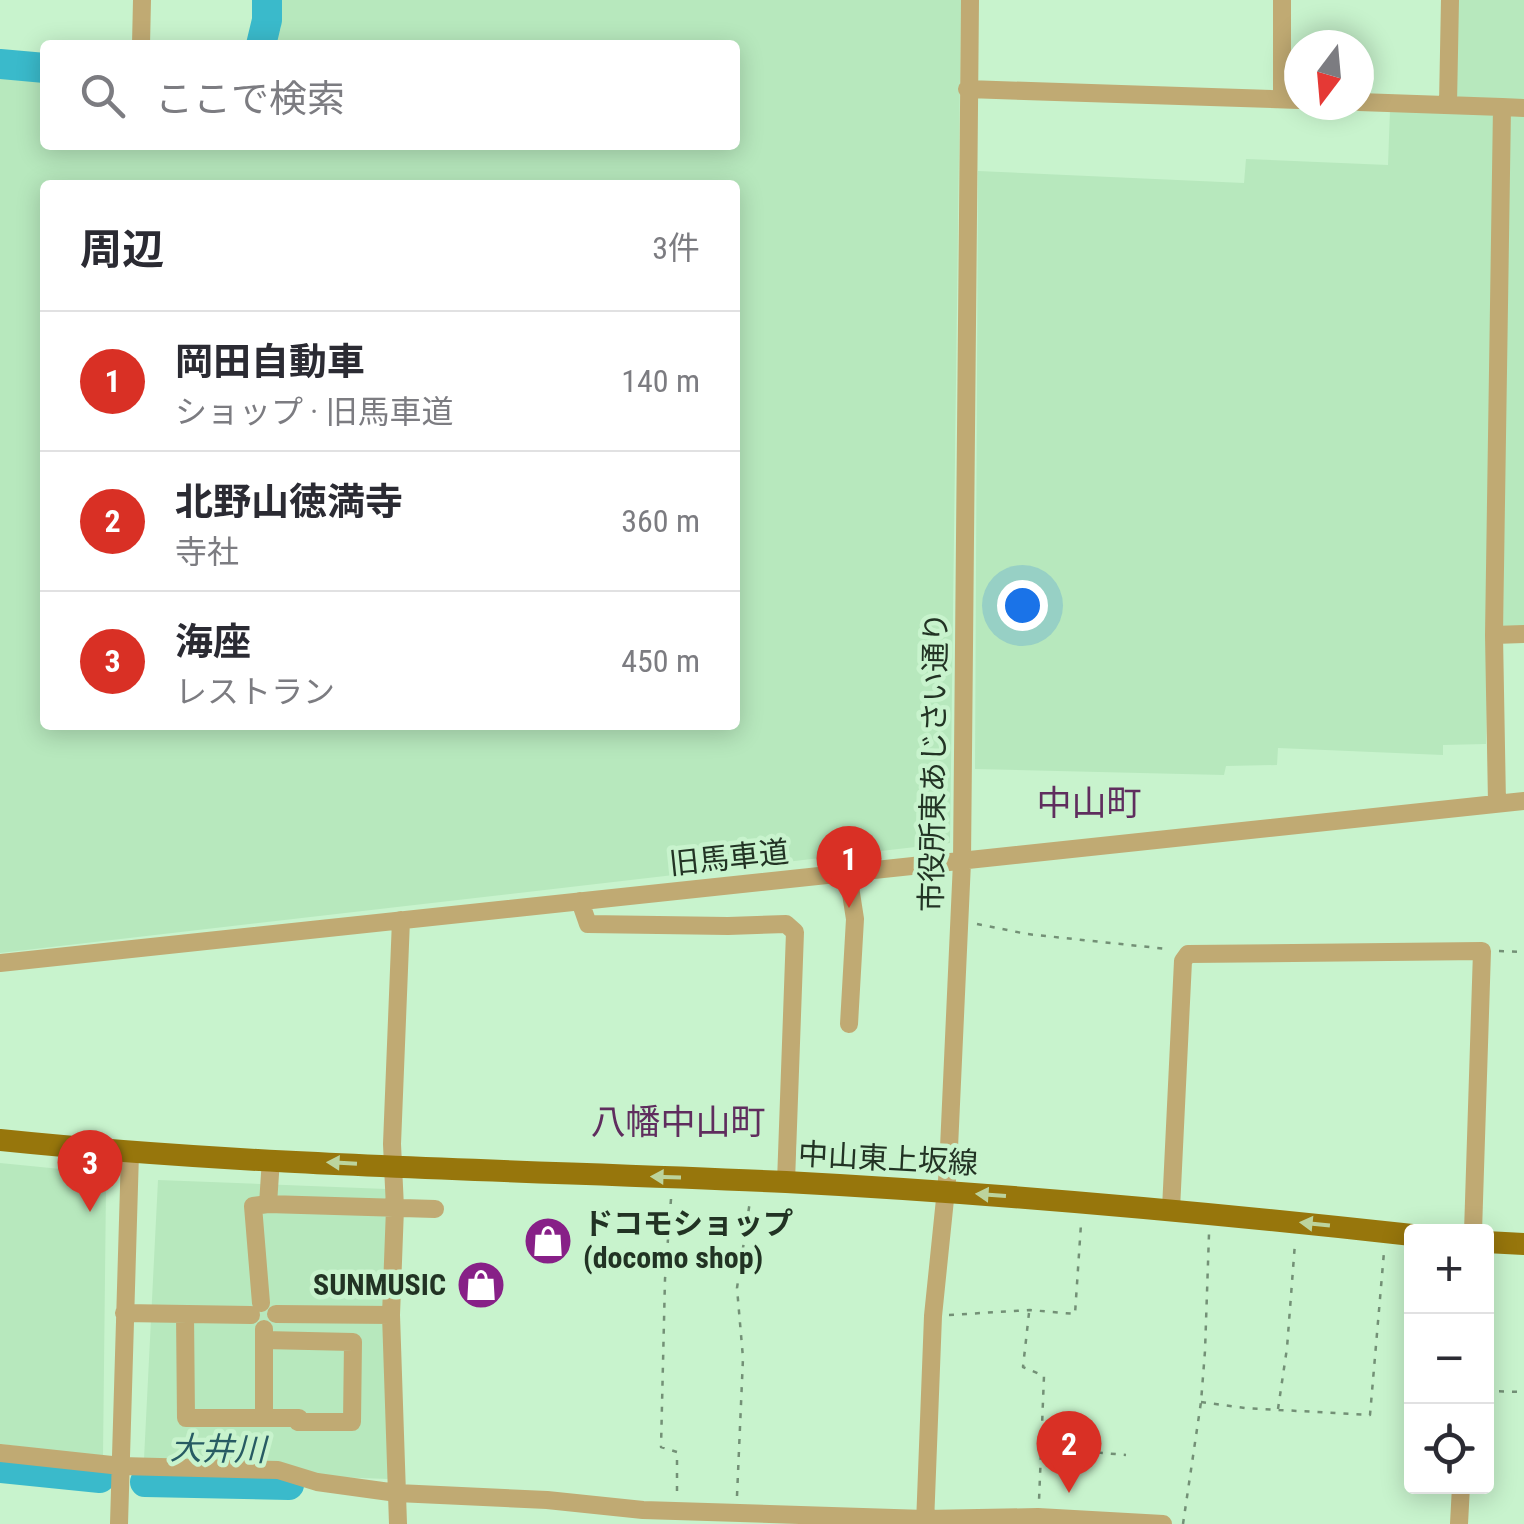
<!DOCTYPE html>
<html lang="ja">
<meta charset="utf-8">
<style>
:root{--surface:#fff;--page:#f2f2f3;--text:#2b2b33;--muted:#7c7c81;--line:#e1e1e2;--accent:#d93025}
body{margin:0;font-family:"Roboto Condensed","Noto Sans JP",sans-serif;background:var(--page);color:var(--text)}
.controls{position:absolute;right:30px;bottom:30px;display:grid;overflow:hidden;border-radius:10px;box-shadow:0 5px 25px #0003}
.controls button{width:90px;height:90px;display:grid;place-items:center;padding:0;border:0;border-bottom:2px solid var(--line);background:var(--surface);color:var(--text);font:50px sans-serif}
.compass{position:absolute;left:1284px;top:30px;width:90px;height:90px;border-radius:50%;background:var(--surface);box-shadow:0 5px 25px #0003;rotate:196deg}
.you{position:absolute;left:1022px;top:605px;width:35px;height:35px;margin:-25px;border:8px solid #fff;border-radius:50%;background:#1a73e8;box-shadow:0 0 0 15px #1a73e833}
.badge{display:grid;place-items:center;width:65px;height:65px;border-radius:50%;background:var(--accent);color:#fff;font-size:32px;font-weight:700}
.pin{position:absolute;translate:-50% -82px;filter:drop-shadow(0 2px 5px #0008)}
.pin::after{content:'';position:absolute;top:52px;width:35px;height:30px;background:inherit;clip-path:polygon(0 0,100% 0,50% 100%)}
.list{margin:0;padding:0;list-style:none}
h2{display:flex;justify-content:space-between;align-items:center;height:130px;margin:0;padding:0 40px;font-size:42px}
h2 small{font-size:32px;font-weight:400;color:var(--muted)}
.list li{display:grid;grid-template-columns:65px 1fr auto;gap:30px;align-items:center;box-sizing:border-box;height:140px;padding:0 40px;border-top:2px solid var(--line)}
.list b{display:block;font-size:38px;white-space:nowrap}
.list p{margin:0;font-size:32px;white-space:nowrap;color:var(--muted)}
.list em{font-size:32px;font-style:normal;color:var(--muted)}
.icon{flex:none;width:55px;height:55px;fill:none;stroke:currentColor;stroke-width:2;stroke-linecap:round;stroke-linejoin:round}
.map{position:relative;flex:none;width:1524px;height:1524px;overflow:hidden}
.search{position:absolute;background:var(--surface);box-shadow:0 5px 25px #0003;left:40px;top:40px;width:700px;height:110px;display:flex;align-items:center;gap:25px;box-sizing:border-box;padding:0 35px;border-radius:10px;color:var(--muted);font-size:38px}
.panel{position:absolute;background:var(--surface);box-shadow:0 5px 25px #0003;left:40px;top:180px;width:700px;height:550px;border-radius:10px}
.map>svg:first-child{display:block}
.built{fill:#b7e8bd;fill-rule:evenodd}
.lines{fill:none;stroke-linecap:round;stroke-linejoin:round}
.river{stroke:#3abacb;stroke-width:30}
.path{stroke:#739076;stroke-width:2.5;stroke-dasharray:5 8;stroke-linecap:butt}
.minor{stroke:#c0aa73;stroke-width:18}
.major{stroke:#97760c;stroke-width:22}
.oneway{fill:#bcd49d}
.labels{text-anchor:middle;stroke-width:9;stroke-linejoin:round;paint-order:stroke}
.street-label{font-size:30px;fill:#223324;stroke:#c8f3cd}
.poi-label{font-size:30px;font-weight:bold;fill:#223324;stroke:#c8f3cd;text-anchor:start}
.water-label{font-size:32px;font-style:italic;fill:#275b63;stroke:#c8f3cd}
.quarter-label{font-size:35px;fill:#5f2d5e;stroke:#c8f3cd}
</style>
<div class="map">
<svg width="1524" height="1524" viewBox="0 0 1524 1524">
<rect width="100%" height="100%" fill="#c8f3cd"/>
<path class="built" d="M281 0H961L950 843 0 953V72L45 76V145H735V45H274L281 28ZM45 185H735V725H45Z
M1456 0H1524V99H1455Z
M1390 110 1497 114 1486 744 1443 745V755L1278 748 1277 765 1226 766 1224 775 975 769 978 171 1244 183 1246 159 1388 165Z
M1509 116H1524V627H1503Z
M0 1163 91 1172 106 1186 103 1457 0 1444Z
M158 1180 386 1189 389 1479 332 1477 144 1459Z"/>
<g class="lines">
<path class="river" d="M261 45 267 20V0
M0 64 45 68
M0 1468 100 1478
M145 1482 289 1485"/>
<path class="path" d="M977 924 1027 934 1167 949
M1499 951 1524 952
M100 1170 110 1183
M671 1199 665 1279 661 1447 677 1452V1494
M1029 1313 1023 1367 1044 1376 1039 1501
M949 1315 1030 1310 1075 1314 1081 1224
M1486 1391 1524 1392
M1201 1402 1245 1408 1370 1415 1384 1252
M1278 1409 1287 1348 1295 1243
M1059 1449 1126 1455
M737 1496 743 1358 737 1288 750 1201
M1183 1524 1201 1402 1205 1351 1209 1234"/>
<path class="minor" d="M141 45 142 0
M967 89 1299 100
M1282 99V0
M1359 102 1502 107
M1448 104 1450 0
M1494 635 1524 634
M1497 803 1494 635 1502 107 1524 108
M848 874 855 919 849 1024
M580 901 588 924 728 926 786 924 795 932 786 1182
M0 963 1524 801
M268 1204 271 1159
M1171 1209 1183 961 1188 954 1482 951 1473 1232
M261 1303 253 1206 268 1204 435 1209
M124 1313 251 1315
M185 1314 186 1418H264
M276 1314 391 1315
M264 1329V1418H299L298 1422H352L353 1342 264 1340
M0 1453 121 1466 278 1470 317 1482 397 1493 547 1500 643 1510 925 1519 1038 1517 1163 1524
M119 1524 130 1153
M398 1524 391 1315 395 1208 392 1144 401 920
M925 1524 933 1316 948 1170 962 862 970 0
M1459 1524 1461 1486"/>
<path class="major" d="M0 1140C261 1167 524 1170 786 1182 995 1193 1203 1212 1412 1235
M1486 1242 1524 1244"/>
</g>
<defs><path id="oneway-solid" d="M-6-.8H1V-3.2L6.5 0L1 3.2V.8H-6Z" transform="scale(2.5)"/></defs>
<g class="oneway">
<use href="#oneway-solid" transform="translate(342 1163) rotate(-177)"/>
<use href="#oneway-solid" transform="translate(666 1177) rotate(-178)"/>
<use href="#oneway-solid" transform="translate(991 1195) rotate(-176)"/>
<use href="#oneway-solid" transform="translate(1315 1224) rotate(-174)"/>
</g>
<defs>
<g id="shop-disc" transform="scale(2.5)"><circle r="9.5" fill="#872087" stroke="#c8f3cd"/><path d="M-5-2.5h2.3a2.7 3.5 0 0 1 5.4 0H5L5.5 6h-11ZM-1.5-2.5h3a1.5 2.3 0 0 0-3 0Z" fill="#fff"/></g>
</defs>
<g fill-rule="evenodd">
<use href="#shop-disc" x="548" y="1241"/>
<use href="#shop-disc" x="481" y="1285"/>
</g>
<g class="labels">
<g class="street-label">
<text transform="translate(934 762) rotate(-89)" y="10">市役所東あじさい通り</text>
<text transform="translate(729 858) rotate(-6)" y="10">旧馬車道</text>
<text transform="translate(888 1159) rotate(3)" y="10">中山東上坂線</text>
</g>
<g class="poi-label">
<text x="583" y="1234">ドコモショップ<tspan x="583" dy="34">(docomo shop)</tspan></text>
<text x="446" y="1295" text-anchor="end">SUNMUSIC</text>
</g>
<g class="water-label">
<text transform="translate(218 1449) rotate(1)" y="11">大井川</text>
</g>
<g class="quarter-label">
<text x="1089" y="815">中山町</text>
<text x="678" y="1134">八幡中山町</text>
</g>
</g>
</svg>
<div class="controls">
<button>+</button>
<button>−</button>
<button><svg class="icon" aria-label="locate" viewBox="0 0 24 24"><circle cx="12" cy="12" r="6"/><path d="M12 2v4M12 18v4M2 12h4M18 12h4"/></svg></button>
</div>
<svg class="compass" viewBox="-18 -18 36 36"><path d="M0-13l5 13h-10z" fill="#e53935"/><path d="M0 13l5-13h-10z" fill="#7c7c81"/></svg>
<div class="you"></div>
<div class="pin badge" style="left:849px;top:908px">1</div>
<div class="pin badge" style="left:1069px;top:1493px">2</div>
<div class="pin badge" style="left:90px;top:1212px">3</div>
<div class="search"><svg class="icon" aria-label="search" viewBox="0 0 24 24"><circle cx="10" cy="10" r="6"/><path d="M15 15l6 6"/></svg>ここで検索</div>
<section class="panel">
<h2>周辺<small>3件</small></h2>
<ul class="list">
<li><span class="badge">1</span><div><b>岡田自動車</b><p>ショップ · 旧馬車道</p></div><em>140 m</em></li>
<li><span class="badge">2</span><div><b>北野山徳満寺</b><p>寺社</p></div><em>360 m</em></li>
<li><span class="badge">3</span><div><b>海座</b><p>レストラン</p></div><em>450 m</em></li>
</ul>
</section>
</div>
